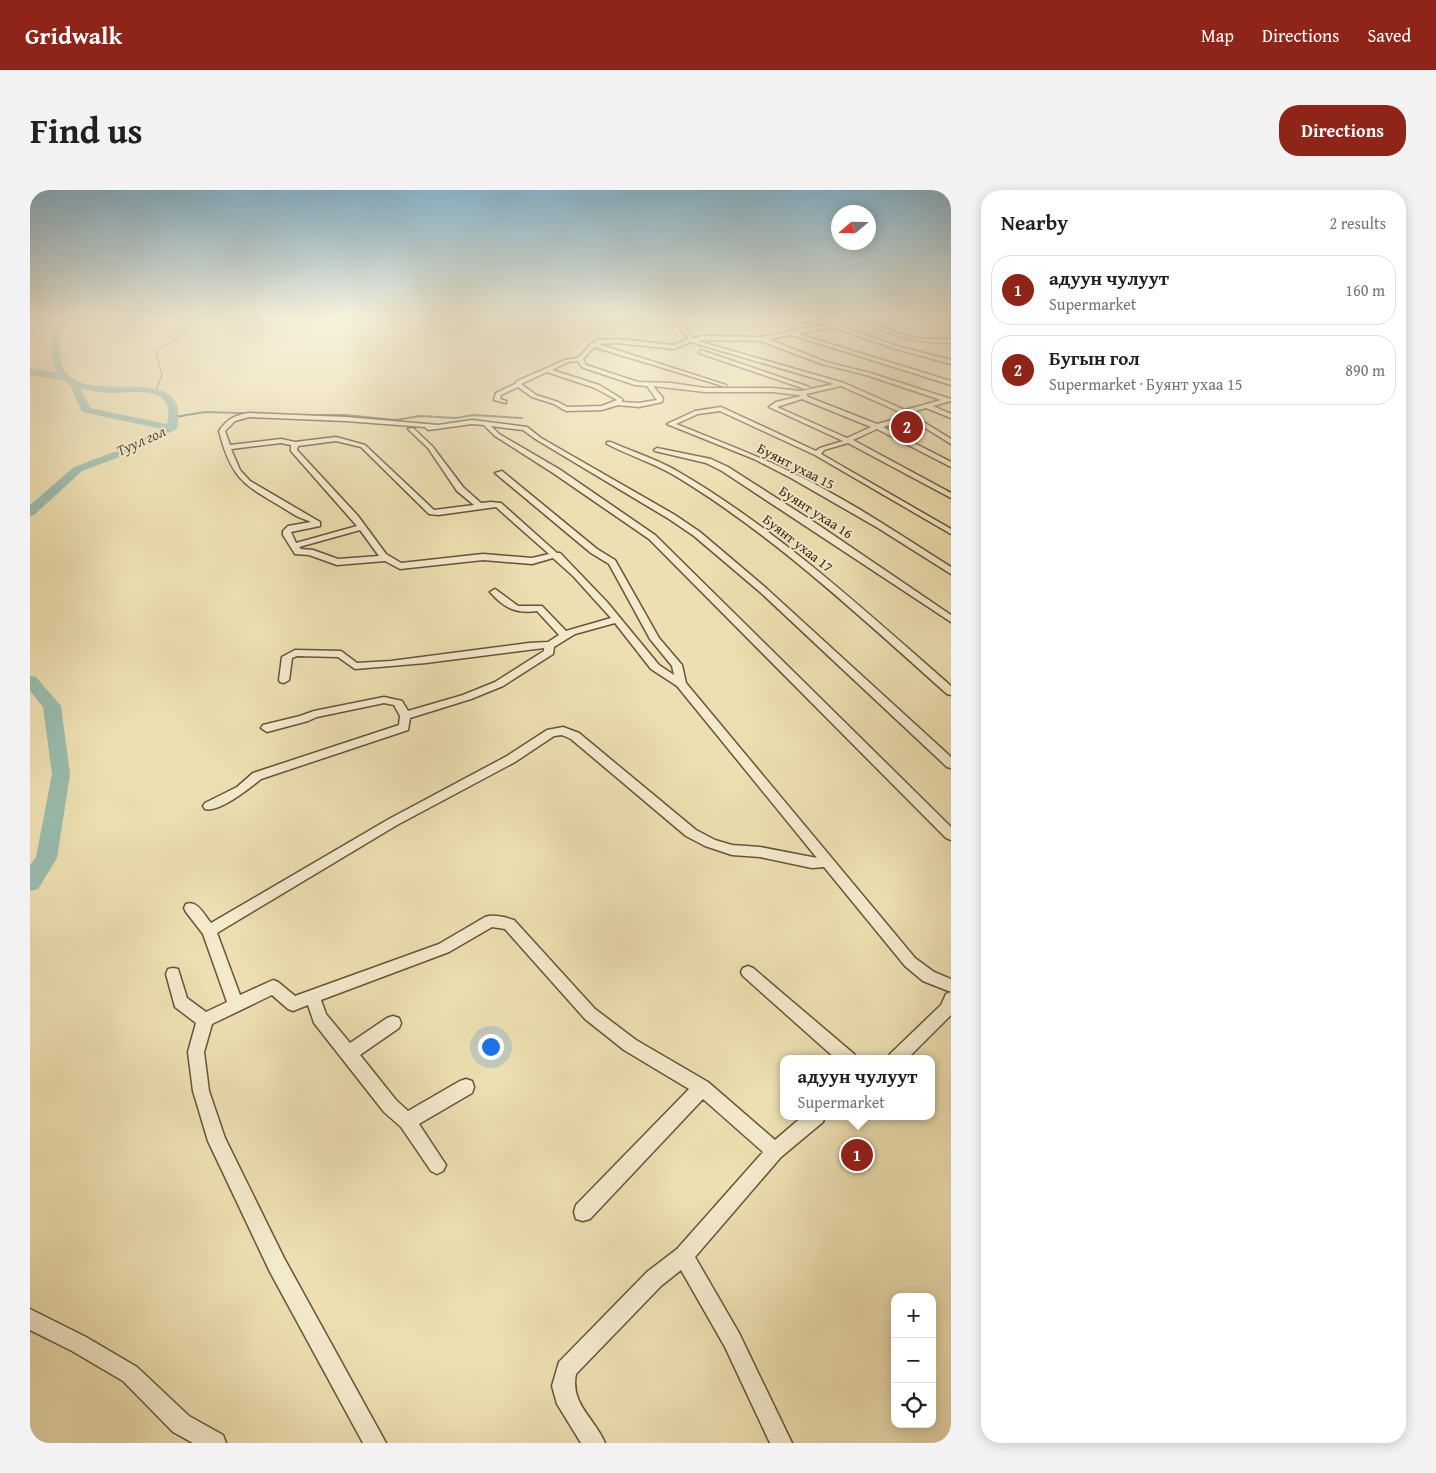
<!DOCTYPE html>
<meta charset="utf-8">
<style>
:root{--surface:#fff;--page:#f2f2f2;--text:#202124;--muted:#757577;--line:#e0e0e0;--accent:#8f2418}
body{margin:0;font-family:"Gentium Book Plus",serif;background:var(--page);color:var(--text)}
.controls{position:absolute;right:15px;bottom:15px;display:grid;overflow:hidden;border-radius:10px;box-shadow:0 2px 12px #0003}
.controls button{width:45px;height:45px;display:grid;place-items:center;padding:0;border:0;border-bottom:1px solid var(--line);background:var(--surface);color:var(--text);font:25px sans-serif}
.compass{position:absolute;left:801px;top:15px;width:45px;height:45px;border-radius:50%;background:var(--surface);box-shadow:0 2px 12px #0003;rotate:250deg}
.you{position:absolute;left:460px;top:856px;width:18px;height:18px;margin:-12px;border:4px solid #fff;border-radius:50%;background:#1a73e8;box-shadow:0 0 0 8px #1a73e833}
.badge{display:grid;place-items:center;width:32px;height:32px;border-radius:50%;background:var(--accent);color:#fff;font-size:16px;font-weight:700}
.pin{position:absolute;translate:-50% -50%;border:2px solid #fff;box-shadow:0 1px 5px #0006}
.popup{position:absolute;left:750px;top:865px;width:155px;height:65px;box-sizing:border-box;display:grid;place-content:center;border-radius:10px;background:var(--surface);filter:drop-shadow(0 1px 4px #0005);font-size:16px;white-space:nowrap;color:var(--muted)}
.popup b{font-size:19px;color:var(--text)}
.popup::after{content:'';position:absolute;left:50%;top:100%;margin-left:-10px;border:10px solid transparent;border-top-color:var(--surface)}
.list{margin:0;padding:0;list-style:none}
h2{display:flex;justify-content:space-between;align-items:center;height:65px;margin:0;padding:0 20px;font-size:21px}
h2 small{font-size:16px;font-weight:400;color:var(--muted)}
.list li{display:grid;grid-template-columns:32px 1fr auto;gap:15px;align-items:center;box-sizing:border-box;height:70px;margin:0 10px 10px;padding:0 10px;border:1px solid var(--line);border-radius:20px}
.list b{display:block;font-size:19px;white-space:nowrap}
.list p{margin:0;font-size:16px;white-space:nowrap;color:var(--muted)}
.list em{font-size:16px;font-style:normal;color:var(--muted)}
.icon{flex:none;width:28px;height:28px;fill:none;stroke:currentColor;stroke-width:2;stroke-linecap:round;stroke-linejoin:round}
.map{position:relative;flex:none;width:921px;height:1253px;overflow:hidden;border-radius:20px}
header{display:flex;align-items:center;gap:30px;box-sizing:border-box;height:70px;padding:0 25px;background:var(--accent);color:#fff}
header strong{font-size:24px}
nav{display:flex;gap:28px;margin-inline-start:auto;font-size:18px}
.intro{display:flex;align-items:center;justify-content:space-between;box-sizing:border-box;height:120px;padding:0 30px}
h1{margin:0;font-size:35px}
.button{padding:12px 22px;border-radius:20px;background:var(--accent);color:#fff;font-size:18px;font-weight:700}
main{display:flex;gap:30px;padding:0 30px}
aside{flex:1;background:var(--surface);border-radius:20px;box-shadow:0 2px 12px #0003}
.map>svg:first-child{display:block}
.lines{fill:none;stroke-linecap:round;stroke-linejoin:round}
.stream-far1{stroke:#73806f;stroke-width:1}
.stream{stroke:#73806f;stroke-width:2}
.river{fill:#99bcae;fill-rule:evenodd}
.minor-casing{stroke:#675438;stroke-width:3}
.minor{fill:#f3eacc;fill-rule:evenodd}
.labels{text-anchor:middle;stroke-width:4;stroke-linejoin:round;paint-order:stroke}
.far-street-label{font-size:14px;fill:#3a2510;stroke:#f3eacc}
.far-water-label{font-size:15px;font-style:italic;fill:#56523f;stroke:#f3eacc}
</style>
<header>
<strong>Gridwalk</strong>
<nav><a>Map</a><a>Directions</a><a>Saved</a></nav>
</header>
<div class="intro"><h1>Find us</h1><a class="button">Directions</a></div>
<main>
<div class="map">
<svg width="921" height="1253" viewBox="0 0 921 1253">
<rect width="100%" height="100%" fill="#eddfb1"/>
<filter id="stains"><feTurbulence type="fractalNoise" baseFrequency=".004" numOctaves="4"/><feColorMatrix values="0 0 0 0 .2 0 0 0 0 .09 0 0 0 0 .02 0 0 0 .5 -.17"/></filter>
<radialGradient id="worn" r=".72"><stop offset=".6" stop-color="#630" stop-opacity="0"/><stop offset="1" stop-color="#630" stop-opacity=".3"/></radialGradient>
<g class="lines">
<path class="stream-far1" d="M126 201 132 185 126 162 158 141 155 132 150 129"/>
<path class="stream" d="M261 225H315L366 230 390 226 426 228 443 225 492 228
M145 227 175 222 245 224"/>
<path class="river" d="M36 129H44L39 136 29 142C30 152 29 163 31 172 44 218 130 178 146 213 150 221 148 230 147 239L92 266 52 281 4 325 0 326V315L44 277 84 262 132 239 52 222 40 195 34 190 0 185V179L28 183 23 173 21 141ZM51 199C60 201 69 202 78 203 94 204 119 198 132 208 140 215 139 226 137 234L60 218Z
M0 486 6 487 31 516 40 584 27 668 8 699 0 701V675L6 667 22 584 13 517 0 501Z"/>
<g class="minor-casing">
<path id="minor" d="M642 129H647L663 148 675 146 732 147 822 129C839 129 851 137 866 143 884 149 902 150 921 149V153C888 153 859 146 830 130L808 136 870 157 921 170V174L866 159 802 137 768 144 921 191V195L762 145 738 149 796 172 840 183 921 209V211L903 216 921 224V228L896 218 879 223 921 249V254L881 229 853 237 921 272V277L847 239 823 250 921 303V308L818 253 794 260 791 264 921 339V344L785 265 690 221 668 224 646 234C686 250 726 265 765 284 819 310 870 345 921 377V384L848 338 761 288 724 269 637 234 665 221 691 217 786 261 790 258 813 251 739 217 746 212 771 206 769 205 742 202H675L623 196 633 208 632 212 609 217 588 215 572 220 536 221 524 214 502 207 488 197 471 205 470 209 476 211V213L464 210 466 203 485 194 487 191 535 170 548 168 561 154 568 150 588 149 643 155 659 149ZM675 150 731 151 792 174 836 185 911 210 875 220 814 193 668 151ZM661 152 804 194 771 201 742 198H675L641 193 608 192 556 175 553 169 564 157 696 197V195L568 154 588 153 643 159ZM548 171 552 177 557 179 605 195 617 196 627 210 609 213 592 212V209L569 195 522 180 538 172ZM517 182 565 198 587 210 572 216 537 217 528 212 506 205 491 194ZM811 196 872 223 876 226 847 234 778 207 776 204ZM772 209 841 237 817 248 747 217Z
M900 129 921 132V136L900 130Z
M671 160 779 197 780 198 775 199 669 163Z
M219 223 316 227 408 235 442 230 497 237 511 248 645 325 670 342 736 398 921 567V578L917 577 730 402 664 346 639 329 507 250 493 240 461 236 469 244 529 279 625 345 921 637V650L916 648 619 349 523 283 465 246 454 235 442 234 398 240 395 237 316 231 219 227 205 231 195 241 200 255 251 249 265 252 306 247 335 255 404 320 444 315 427 301 398 258 378 239 383 238 402 256 433 297 451 313 461 312 471 313 527 363H530L577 412 629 475 644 485 642 476 620 449 579 374 561 363 465 283 472 281 567 359 585 370 629 448 652 475 656 493 885 768 904 782 921 789V825L877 869H858L860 864 911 815 916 804 921 802 893 791 875 776 794 677 782 678 730 667 702 665 675 656 656 646 541 549 532 545 524 546 485 572 367 635 187 743 210 805 243 790 248 792 265 806 409 754 455 727C464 724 475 727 484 730L565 819 606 850 678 892 745 950 773 926H795L793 932 751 967 665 1067 709 1143 762 1253H740L695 1157 651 1080 631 1096 546 1184C540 1214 564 1227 575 1253H551L527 1214 522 1196 529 1172 617 1082 647 1059 733 962 673 909 560 1029 553 1031 546 1029 544 1022 546 1015 659 899 594 860 555 829 475 739 462 737 419 762 291 810 296 824 320 853 357 828 363 826 369 828 371 833 369 838 330 865 366 910 378 921 430 891 436 889 442 891 444 897 442 903 389 934 416 975 413 981 407 984 401 981 371 937 354 922 284 833 278 815 263 821 258 819 242 805 182 834 174 862 179 901 195 948 254 1068 356 1253H333L240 1082 178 951 163 901 158 862 166 833 145 817 136 784 138 779 143 778 148 779 157 808 176 822 197 812 173 744 156 722 154 718 156 714C168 710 174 725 181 733L359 629 477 566 517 540 533 537 549 543 666 640 685 650 702 655 730 657 787 668 647 496 621 479 585 433 545 444 524 457 523 464 473 496 441 509 380 528 378 540 231 589C220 598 189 623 175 619L173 616 175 613 207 597 223 583 369 535 370 526 364 515 354 513 287 527 278 531 237 542 231 538 233 535 270 526 284 521 354 507 372 511 378 521 433 505 465 492 514 461V458L396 473 325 479 308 467 267 466 262 468 259 490 254 493 250 492 249 490 252 467 265 460 311 461 327 473 361 471 499 453 518 452 529 445 507 421C486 424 474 418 460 402L465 399 488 416H512L536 441 581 428 543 386 523 368 502 374 453 370 370 379 355 371 307 375 279 365 265 364 253 345V341L258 336 281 332C275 329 269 328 263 324 219 296 203 296 189 241 197 229 205 225 219 223ZM306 251 331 257 399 324 408 325 466 317 519 364 502 368 453 364 371 373 356 364 328 326 267 260 268 256ZM251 253 261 255V261L327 336 266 353 261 342 290 336V332L220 291 210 280 201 259ZM330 340 349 366 308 369 283 360 271 359 269 357Z
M577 252H581C603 262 626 269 647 281 747 339 834 420 921 496V505L917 504C830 427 743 344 642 284 621 272 598 265 577 254Z
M627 258 681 269 698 277 787 334 921 425V432L692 281 676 273 625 261 624 260Z
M718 776 723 778 824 864 826 869H806L713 786 711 782 713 778Z
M0 1119 56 1147 107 1177 159 1226 193 1245 196 1253H163L143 1242 93 1191 42 1161 0 1140Z"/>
</g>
<use href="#minor" class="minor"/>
</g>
<linearGradient id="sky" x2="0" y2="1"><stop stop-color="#88b7d1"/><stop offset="0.42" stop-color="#f7f1dc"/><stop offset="1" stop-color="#f7f1dc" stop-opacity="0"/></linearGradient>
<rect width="921" height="304" fill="url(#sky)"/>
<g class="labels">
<g class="far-street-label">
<text transform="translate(766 276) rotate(27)" y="5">Буянт ухаа 15</text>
<text transform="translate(786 322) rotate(33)" y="5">Буянт ухаа 16</text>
<text transform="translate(768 353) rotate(38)" y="5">Буянт ухаа 17</text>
</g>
<g class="far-water-label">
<text transform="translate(111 251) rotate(-24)" y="5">Туул гол</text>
</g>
</g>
<rect width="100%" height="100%" filter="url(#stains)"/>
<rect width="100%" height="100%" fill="url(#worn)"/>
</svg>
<div class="controls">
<button>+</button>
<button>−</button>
<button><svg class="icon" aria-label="locate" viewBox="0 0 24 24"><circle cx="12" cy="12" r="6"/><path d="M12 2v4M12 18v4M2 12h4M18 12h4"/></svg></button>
</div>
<svg class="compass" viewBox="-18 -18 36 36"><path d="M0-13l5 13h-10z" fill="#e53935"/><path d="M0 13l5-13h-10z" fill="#757577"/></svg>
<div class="you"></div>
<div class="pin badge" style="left:827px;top:965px">1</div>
<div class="popup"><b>адуун чулуут</b>Supermarket</div>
<div class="pin badge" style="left:877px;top:237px">2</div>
</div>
<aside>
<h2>Nearby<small>2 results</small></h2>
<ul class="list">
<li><span class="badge">1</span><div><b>адуун чулуут</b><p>Supermarket</p></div><em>160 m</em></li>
<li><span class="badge">2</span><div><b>Бугын гол</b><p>Supermarket · Буянт ухаа 15</p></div><em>890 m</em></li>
</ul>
</aside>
</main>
